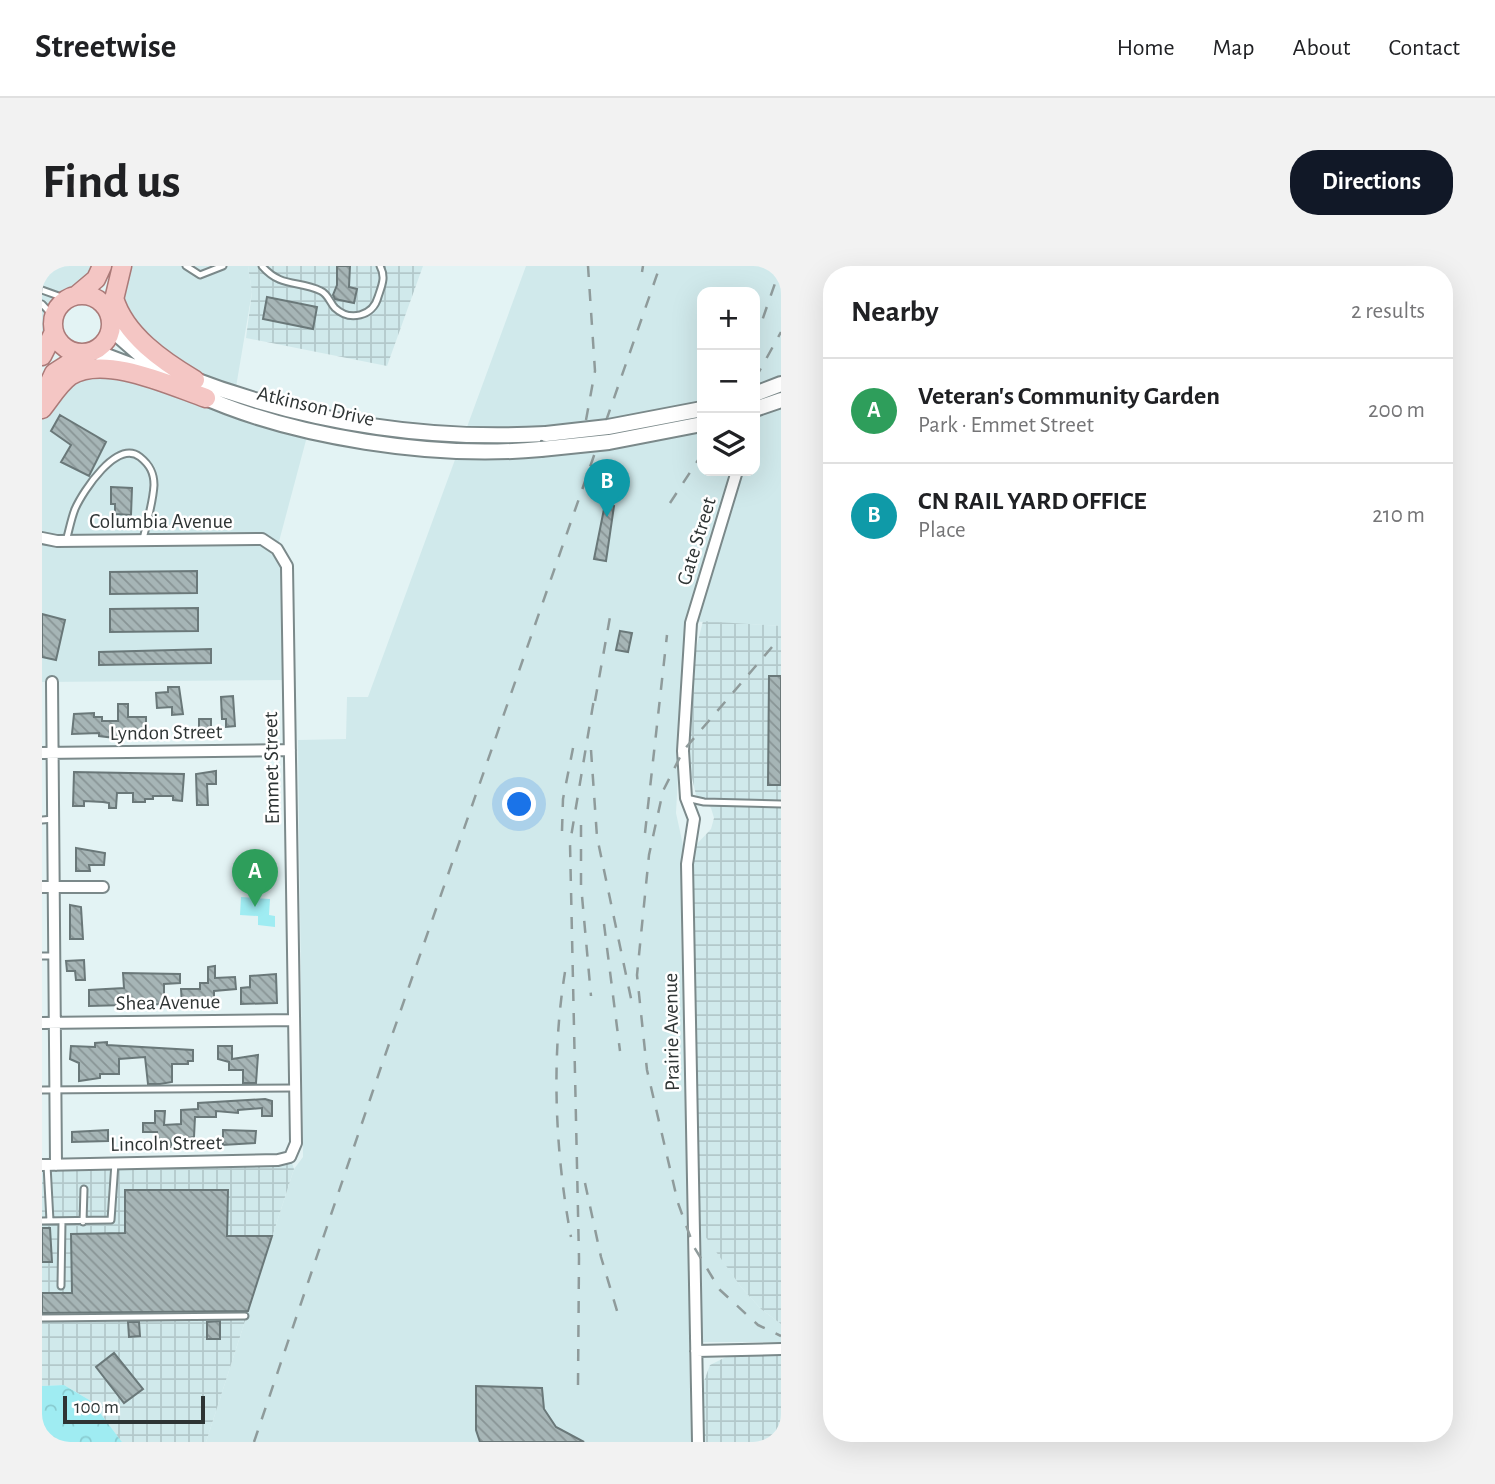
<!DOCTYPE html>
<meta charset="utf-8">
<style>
:root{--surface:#fff;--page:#f2f2f2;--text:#202124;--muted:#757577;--line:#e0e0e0;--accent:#111827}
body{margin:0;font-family:"Alegreya Sans",sans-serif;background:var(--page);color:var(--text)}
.controls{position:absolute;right:21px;top:21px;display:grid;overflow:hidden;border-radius:14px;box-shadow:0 7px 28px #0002}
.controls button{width:63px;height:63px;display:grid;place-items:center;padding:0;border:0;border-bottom:2px solid var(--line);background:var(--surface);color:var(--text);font:35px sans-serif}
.scale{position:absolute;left:21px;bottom:18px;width:142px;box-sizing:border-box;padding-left:7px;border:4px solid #2e3434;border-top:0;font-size:19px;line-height:24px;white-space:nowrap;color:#2e3434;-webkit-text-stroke:5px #fff;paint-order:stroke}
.you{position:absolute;left:478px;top:539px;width:24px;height:24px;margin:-18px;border:5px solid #fff;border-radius:50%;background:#1a73e8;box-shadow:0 0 0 10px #1a73e833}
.badge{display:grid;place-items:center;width:46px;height:46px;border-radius:50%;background:var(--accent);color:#fff;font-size:23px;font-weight:700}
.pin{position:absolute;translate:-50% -58px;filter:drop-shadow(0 2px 4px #0008)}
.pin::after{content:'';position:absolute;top:37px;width:24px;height:21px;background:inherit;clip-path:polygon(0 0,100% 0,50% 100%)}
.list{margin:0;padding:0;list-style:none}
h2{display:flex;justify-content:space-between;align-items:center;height:91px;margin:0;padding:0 28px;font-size:30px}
h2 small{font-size:23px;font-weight:400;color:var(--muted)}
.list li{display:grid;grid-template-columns:46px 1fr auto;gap:21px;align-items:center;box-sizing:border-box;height:105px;padding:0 28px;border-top:2px solid var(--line)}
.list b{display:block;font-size:26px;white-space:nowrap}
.list p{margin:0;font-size:23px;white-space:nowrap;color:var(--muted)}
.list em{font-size:23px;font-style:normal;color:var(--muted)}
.icon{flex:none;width:38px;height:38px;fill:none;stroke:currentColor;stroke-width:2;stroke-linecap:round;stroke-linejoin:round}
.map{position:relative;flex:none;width:739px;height:1176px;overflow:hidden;border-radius:28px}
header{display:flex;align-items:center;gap:42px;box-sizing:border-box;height:98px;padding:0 35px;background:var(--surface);border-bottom:2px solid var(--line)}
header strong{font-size:33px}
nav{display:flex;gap:38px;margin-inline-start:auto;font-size:24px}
.intro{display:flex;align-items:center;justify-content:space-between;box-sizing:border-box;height:168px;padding:0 42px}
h1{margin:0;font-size:49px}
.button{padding:18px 32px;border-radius:28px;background:var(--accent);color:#fff;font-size:24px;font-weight:700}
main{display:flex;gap:42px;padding:0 42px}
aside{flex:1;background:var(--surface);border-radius:28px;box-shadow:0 7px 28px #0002}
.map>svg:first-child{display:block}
.built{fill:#d0e9eb;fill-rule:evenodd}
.industrial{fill:url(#industrial-grid)}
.green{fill:#9fecf2}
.park{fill:url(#park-crowns)}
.building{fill:url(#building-back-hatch);stroke:#6a7879;stroke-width:2}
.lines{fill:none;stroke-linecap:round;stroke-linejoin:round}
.service-casing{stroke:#7b898a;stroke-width:9}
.minor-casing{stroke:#7b898a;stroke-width:14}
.tertiary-casing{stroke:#7b898a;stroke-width:18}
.primary-casing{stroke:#aa7a78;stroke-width:21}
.service{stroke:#fff;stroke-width:5}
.minor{stroke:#fff;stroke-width:10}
.tertiary{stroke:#fff;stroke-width:14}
.primary{stroke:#f4c6c4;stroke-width:18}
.rail{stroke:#8f9b9b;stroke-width:2.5;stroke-dasharray:12 12;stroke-linecap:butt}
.tertiary-bridge-casing{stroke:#7b898a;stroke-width:18;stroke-linecap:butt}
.tertiary-bridge{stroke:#fff;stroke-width:14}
.labels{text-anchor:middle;stroke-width:5;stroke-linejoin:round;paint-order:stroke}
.street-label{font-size:21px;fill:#2e3434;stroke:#fff}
</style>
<header>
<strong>Streetwise</strong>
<nav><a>Home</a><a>Map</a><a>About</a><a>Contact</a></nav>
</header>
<div class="intro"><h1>Find us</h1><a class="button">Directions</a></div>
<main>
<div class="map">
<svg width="739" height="1176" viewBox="0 0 739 1176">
<defs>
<pattern id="industrial-grid" width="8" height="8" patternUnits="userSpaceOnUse" patternTransform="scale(1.75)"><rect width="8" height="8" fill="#d0e9eb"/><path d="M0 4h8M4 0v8" fill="none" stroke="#b3c8ca"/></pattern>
<pattern id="park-crowns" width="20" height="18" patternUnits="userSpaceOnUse" patternTransform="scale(1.75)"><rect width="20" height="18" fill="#9fecf2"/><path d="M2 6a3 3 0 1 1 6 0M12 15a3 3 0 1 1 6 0" fill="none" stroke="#89cbd0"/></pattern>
<pattern id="building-back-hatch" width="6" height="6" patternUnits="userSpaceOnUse" patternTransform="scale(1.75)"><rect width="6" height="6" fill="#a6b5b6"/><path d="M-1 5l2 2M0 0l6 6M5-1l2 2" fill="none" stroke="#889495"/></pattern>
</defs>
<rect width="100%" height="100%" fill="#e3f3f4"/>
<path class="built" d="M0 0H60L16 42 0 90Z
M80 0H206L210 26 193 127 153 114 82 53Z
M484 0H739V360L644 355 634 547 641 579 639 662 646 944 699 1021 719 1043 739 1058V1076H647L649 1176H164L252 903 261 891 256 474 304 473 305 431H326ZM660 26H713V205H660Z
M45 103 267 163 235 283 245 300 247 414 0 416V143Z"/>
<path class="industrial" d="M206 0H381L345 100 204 72 210 26Z
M661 355 739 360V1058L719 1043 699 1021 658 963 650 592 653 580 669 563 672 552 669 542 654 529 647 499V454L653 387Z
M248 891 252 903 164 1176H80L49 1135 22 1119 0 1120V899Z
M739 1087V1176H662V1115L668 1099 688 1089Z"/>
<path class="green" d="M199 631 228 633 227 649 233 650V661L216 659V650L198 649Z"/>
<path class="park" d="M22 1119 49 1135 80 1176H0V1120Z"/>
<path class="building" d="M295 0H308L307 21 315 23 312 37 293 33 291 29 295 19Z
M225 31 275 41 271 63 221 53Z
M18 149 64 176 47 210 19 196 29 179 9 165Z
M69 221 90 222 89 249 73 248V238H69Z
M563 238 572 240 564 295 552 293Z
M155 305V327L68 328V306Z
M156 342V365L68 366V343Z
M0 348 23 354 14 394 0 391Z
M578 365 590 367 586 386 574 384Z
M169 383V397L57 399V386Z
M727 410H739V519H726Z
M126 421H137L141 448 130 449V441L115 442 114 427 126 426Z
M191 430 193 460 184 461V453H180L179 431Z
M76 438H86V451H104V468L82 467 81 472H73L57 470V467L30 468 32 448 52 447V451H60V455H76Z
M157 453H169V466L157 465Z
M174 505V518H165L166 539H155L154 508Z
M32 506 142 508 140 535 131 534V530H111V533H103V536H91V527H75L74 542H67V537L61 536 42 535V540H31Z
M34 582 63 587 62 599H47L48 605H34Z
M28 639 39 641 41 673H28Z
M42 694 43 714H34L33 705H25L24 695Z
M173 700V712L193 711 194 723 172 725V737L140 739 139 723H158V717H166V701Z
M81 707 138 708V717L122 718V738L47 740V724L82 722Z
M234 708 235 737 199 738V722L208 721V710Z
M65 776V779L151 784V795H146V798H130V816L118 818H106L103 791 77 793V808H58V812L37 815V797L28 793 29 780 53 781V777Z
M176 780H190V793L216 789 214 817H201V804H187V796L176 793Z
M223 833 230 835V850H220V842L196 844V847L174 845V851H153L152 871 129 875V881H118L115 866H101V857H113V845H123L122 859 139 858V844L156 843V837Z
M66 864V875L30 876V866Z
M181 864 214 865 213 877 181 879Z
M83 924H186L185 970H230L206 1045 0 1047V1027H30L29 968 83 967Z
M0 962H8L10 996H0Z
M178 1055V1073H165V1056Z
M86 1056H97L98 1070 87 1071Z
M72 1087 101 1123 82 1137 54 1101Z
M434 1120 500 1122 502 1143 514 1161 542 1176H438L434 1164Z"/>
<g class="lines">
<g class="service-casing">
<path id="service" d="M144 0 158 9 181 0
M220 0C239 22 256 14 279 25 286 28 288 37 293 42 308 56 331 50 336 31 340 19 344 11 338 0
M0 24 25 33
M0 38 12 51
M24 275C27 265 29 253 33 243 41 225 75 173 98 191 108 199 112 207 112 219 111 237 105 256 101 273
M644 532 662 536 739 538
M0 554 12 553
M0 690H13
M0 824 252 822
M5 899 8 955
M0 955 69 954 73 897
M41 956 42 923
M19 1020 20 955
M0 1052 203 1050"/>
</g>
<g class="minor-casing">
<path id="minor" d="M0 272 15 275 220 273 235 283 245 300 254 877 248 891 236 894 0 899
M10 416 14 899
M0 487 248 484
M0 621H61
M0 757 252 754
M654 1085 739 1083
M656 1176 645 598 652 553 644 532 641 485 649 357 695 205"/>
</g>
<g class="tertiary-casing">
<path id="tertiary" d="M69 63 101 91 126 104
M51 85 104 105
M145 111C262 156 379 175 504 168
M155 128C251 172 394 193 499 183
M713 128 739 118
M713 143 739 134"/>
</g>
<g class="primary-casing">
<path id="primary" d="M35 29 54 13 60 0
M11 58a29 29 0 1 1 58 0a29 29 0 1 1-58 0Z
M72 32C83 69 121 95 153 114
M70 42 80 0
M0 90 12 66
M1 131 12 107 43 87
M0 143C9 132 17 118 28 110 62 88 129 120 164 132"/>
</g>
<use href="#service" class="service"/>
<use href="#minor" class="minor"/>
<use href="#tertiary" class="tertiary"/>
<use href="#primary" class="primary"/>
<path class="rail" d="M600 6 601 0
M713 75 739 0
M713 113 739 66
M544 154 553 105 546 0
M628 237 660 188
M730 381 641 485 621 525 607 589 595 709 605 804 636 937 652 981 678 1024 716 1059 739 1070
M553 435 568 351
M549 484 555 571 591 742
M539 559V619L549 730
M520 565 521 533 533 472
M603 567 625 369
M562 658 578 785
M523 706C509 792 513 886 529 971
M543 917 559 991 578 1055
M536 1119 537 992 528 577 553 427
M212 1176 339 801 618 0"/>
<g class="tertiary-bridge-casing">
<path id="tertiary-bridge" d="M504 168 566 161 660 143
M499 183 567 176 660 158"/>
</g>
<use href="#tertiary-bridge" class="tertiary-bridge"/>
</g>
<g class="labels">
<g class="street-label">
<text transform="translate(274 140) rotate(13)" y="7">Atkinson Drive</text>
<text x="119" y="262">Columbia Avenue</text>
<text transform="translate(654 275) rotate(-73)" y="7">Gate Street</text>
<text transform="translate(124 466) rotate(-1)" y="7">Lyndon Street</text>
<text transform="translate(229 502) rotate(-91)" y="7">Emmet Street</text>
<text transform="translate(126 736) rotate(-1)" y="7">Shea Avenue</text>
<text transform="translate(629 766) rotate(-91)" y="7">Prairie Avenue</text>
<text transform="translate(124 877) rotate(-1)" y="7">Lincoln Street</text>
</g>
</g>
</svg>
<div class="controls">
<button>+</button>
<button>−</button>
<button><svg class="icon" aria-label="layers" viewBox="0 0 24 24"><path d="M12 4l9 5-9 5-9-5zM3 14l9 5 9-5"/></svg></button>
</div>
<div class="scale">100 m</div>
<div class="you"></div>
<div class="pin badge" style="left:213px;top:641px;background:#2e9e5b">A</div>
<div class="pin badge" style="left:565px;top:251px;background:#0f9aa8">B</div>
</div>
<aside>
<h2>Nearby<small>2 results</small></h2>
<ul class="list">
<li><span class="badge" style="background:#2e9e5b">A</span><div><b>Veteran's Community Garden</b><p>Park · Emmet Street</p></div><em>200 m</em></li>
<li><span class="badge" style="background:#0f9aa8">B</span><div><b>CN RAIL YARD OFFICE</b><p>Place</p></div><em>210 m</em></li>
</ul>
</aside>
</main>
